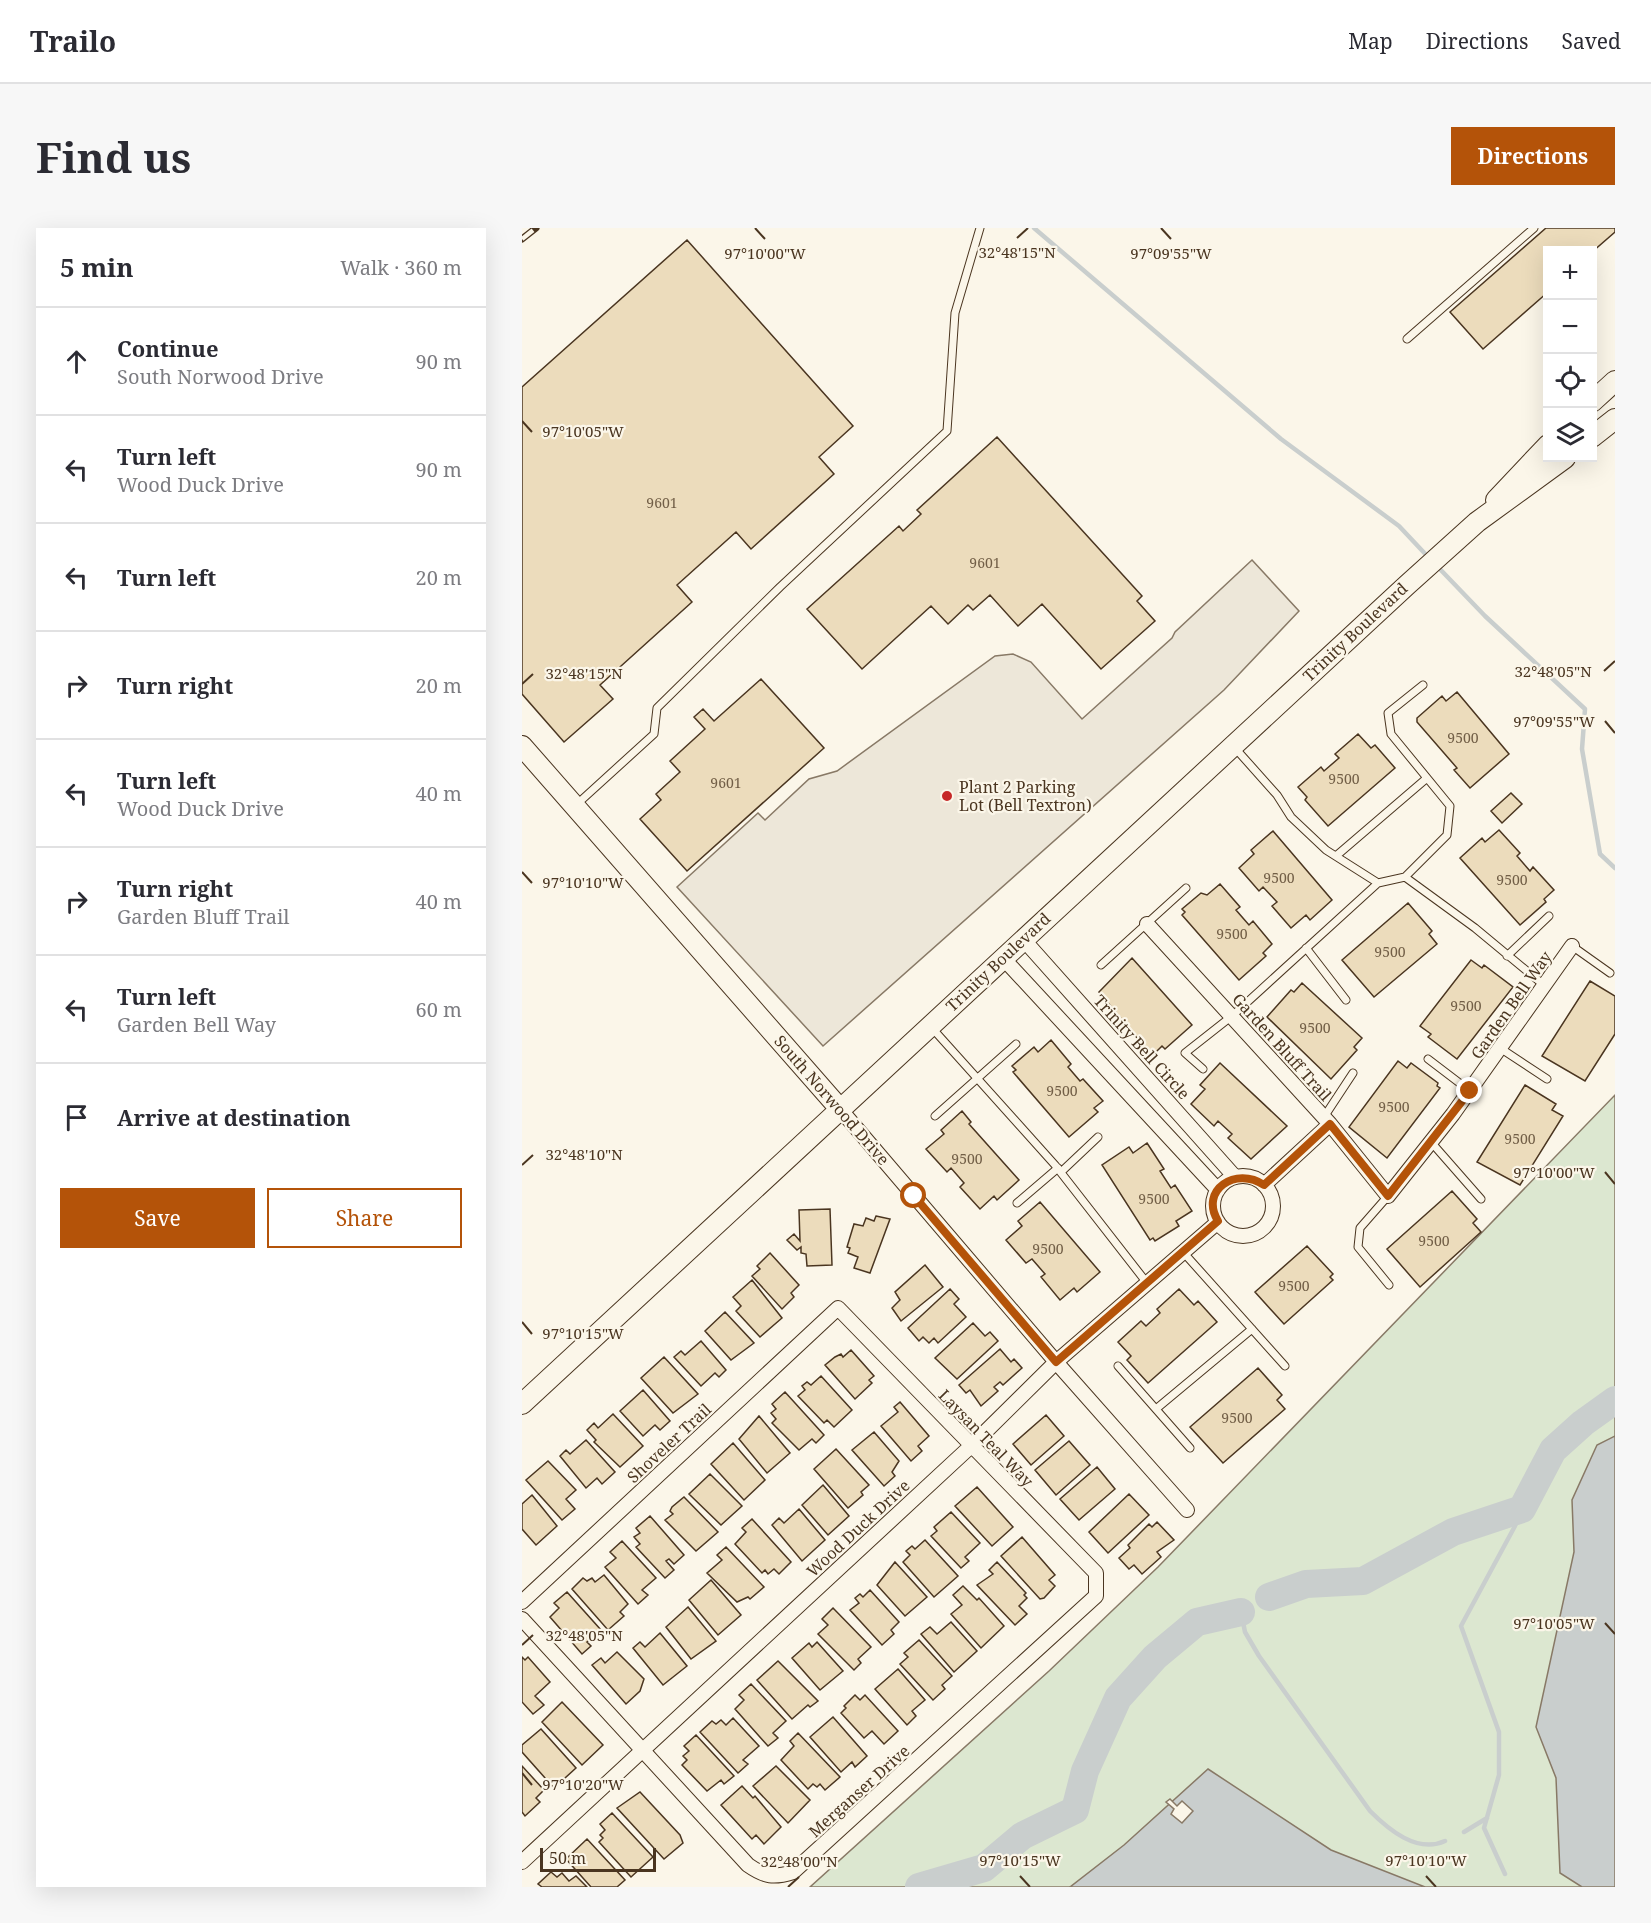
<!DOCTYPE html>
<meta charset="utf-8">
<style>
:root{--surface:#fff;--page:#f7f7f7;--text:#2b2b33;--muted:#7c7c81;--line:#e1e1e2;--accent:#b45309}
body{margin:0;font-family:"Noto Serif",serif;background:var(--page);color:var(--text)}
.controls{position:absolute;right:18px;top:18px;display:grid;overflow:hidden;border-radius:0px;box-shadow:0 6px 24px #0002}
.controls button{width:54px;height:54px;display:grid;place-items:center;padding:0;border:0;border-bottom:2px solid var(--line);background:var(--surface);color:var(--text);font:30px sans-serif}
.scale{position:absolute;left:18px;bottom:15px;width:116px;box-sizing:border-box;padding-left:6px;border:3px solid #4a3520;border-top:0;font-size:16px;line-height:21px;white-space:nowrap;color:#4a3520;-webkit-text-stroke:4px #fbf6e9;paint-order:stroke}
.stop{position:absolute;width:18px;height:18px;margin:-14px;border:4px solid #b45309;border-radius:50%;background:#fff}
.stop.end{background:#b45309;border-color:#fff;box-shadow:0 2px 6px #0008}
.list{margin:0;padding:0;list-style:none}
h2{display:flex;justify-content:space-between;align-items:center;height:78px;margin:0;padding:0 24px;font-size:26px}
h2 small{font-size:20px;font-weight:400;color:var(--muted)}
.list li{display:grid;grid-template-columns:39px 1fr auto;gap:18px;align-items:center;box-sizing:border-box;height:108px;padding:0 24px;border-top:2px solid var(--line)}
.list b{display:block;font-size:22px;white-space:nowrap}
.list p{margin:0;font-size:20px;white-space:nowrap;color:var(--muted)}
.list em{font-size:20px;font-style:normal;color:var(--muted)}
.actions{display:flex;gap:12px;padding:18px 24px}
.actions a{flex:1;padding:14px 0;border:2px solid var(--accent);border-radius:0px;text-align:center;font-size:21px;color:var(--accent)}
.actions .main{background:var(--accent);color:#fff}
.icon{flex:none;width:33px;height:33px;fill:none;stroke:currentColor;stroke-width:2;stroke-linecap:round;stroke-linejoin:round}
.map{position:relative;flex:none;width:1093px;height:1659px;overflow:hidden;border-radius:0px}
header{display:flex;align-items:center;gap:36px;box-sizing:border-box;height:84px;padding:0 30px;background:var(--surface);border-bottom:2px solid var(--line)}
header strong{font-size:28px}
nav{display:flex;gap:33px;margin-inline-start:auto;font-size:21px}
.intro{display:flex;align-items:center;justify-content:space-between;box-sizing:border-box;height:144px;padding:0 36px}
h1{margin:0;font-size:42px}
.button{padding:15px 27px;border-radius:0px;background:var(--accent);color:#fff;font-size:21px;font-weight:700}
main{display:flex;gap:36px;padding:0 36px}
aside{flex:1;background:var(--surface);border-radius:0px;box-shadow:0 6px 24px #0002}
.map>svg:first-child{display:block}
.green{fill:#dce7d0;stroke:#887966;stroke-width:1.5}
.parking{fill:#ede7d9;stroke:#887966;stroke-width:1.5}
.water{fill:#c9cecd;stroke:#887966;stroke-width:1.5}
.pier{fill:#fbf6e9;stroke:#887966;stroke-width:1.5}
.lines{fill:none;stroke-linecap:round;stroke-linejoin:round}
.stream{stroke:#c9cecd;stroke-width:4.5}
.river{stroke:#c9cecd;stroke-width:28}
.building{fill:#ecdcbc;stroke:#4a3520;stroke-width:1.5}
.lane-casing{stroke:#4a3520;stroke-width:9}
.street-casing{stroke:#4a3520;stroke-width:16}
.secondary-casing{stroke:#4a3520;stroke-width:22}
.lane{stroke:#fbf6e9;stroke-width:7}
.street{stroke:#fbf6e9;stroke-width:14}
.secondary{stroke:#fbf6e9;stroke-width:20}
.rail-casing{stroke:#4a3520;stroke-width:7}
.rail{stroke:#fbf6e9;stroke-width:4.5;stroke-dasharray:14;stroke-linecap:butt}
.route{stroke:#b45309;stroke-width:8}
.ticks{fill:none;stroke:#4a3520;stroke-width:2}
.poi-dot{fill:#c62828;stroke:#fbf6e9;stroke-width:2}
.labels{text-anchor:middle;stroke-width:4.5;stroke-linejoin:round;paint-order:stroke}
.number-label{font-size:14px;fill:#725f47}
.street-label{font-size:16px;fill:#4a3520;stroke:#fbf6e9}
.poi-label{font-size:16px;fill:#4a3520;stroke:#fbf6e9;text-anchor:start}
.ticks-label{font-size:15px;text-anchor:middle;fill:#4a3520;stroke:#fbf6e9;stroke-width:4.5;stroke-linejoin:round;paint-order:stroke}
</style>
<header>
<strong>Trailo</strong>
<nav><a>Map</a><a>Directions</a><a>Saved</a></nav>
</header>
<div class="intro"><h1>Find us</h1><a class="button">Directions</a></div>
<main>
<aside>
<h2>5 min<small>Walk · 360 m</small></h2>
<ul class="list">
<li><svg class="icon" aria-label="ahead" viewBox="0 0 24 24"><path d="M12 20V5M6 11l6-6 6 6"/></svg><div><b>Continue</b><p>South Norwood Drive</p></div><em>90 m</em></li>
<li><svg class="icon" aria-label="left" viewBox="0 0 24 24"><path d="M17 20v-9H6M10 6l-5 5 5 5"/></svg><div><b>Turn left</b><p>Wood Duck Drive</p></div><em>90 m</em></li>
<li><svg class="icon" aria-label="left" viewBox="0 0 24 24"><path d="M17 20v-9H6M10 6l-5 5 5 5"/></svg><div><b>Turn left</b></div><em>20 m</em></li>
<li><svg class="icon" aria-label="right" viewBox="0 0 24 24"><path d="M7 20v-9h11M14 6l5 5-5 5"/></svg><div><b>Turn right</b></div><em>20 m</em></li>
<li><svg class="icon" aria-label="left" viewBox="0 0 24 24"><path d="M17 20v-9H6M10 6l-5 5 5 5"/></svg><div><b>Turn left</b><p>Wood Duck Drive</p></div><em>40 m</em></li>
<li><svg class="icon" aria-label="right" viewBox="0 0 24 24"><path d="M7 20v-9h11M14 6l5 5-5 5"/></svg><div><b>Turn right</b><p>Garden Bluff Trail</p></div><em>40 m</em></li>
<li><svg class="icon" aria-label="left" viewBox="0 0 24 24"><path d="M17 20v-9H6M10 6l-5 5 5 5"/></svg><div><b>Turn left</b><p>Garden Bell Way</p></div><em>60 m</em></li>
<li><svg class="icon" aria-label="arrive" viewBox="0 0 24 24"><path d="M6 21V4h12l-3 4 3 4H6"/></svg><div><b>Arrive at destination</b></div></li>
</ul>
<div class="actions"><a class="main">Save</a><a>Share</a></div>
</aside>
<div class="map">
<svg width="1093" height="1659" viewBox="0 0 1093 1659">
<rect width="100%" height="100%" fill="#fbf6e9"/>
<path class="green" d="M1093 867V1659H288L527 1443 636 1339Z"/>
<path class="parking" d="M730 332 777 383 702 462 301 818 155 659 236 585 243 592 287 551 315 543 473 428 491 426 509 434 560 491 650 410 653 404Z"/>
<path class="water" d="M1093 1208V1659H1060L1038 1645 1034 1550 1014 1499 1052 1324 1050 1272 1075 1217Z
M686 1541 809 1622 903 1659H548L602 1617Z"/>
<path class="pier" d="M648 1571 655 1578 660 1573 671 1583 660 1595 649 1586 652 1581 644 1574Z"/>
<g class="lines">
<path class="stream" d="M512 0 759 211 877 298 908 331
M914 337 963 388 1063 481 1060 521 1078 626 1093 640
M719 1384 723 1404 737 1428 848 1583C866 1601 895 1626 923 1613
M942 1604 965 1590
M983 1646 962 1600 977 1547V1504L939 1398 993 1298 1000 1281"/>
<path class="river" d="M747 1369 784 1356 841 1353 931 1304 1000 1281 1031 1222 1061 1195 1093 1172
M397 1659 462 1640 500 1608 553 1582 563 1543 596 1470 633 1429 675 1394 719 1384"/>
</g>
<path class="building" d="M1024 0H1093V4L1070 24 1026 22V64L961 121 928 84Z
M165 12 331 198 297 229 312 246 229 321 214 304 155 357 170 374 78 457 91 471 42 514 0 466V159Z
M475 209 620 368 615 373 633 393 579 441 520 376 496 398 468 367 451 382 446 377 426 396 409 378 340 441 285 381 377 298 381 303 399 286 395 282Z
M239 451 302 520 165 643 118 591 139 572 134 566 158 544 148 533 183 501 172 489 181 481 192 493Z
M935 464 987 526 948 560 932 542 935 540 895 494V490L920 468 924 473Z
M836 506 849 520 853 517 873 540 806 598 783 572 785 569 776 559 799 539 802 543 817 530 813 526Z
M989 565 1000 576 980 595 969 583Z
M977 602 998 625 995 628 1008 643 1011 639 1032 662 1022 671 1024 674 998 697 938 630 960 610 963 614Z
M751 603 810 672 788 692 784 687 769 700 750 678 755 674 741 659 737 663 717 640 732 626 729 622Z
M698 656 718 679 714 682 727 697 731 693 750 716 741 725 744 728 717 752 660 687 663 684 660 681 679 665 685 667Z
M886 675 910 703 907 706 915 716 852 769 820 732Z
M610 730 670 797 643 821 640 818 630 828 577 764Z
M949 732 960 740 962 737 991 759 935 831 906 809 909 806 898 798Z
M1068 753 1093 768V806L1063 853 1020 828Z
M780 755 840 810 832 819 835 822 809 851 745 789 769 762 772 764Z
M529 812 549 836 546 839 558 853 561 851 581 873 572 880 576 884 547 909 491 844 494 842 490 838 512 819 516 824Z
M876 833 885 840 889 835 916 855 915 858 918 860 865 930 827 899Z
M698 835 765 898 729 931 706 910 710 906 696 893 692 898 669 876 683 861 678 857Z
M1003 857 1034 876 1030 882 1041 888 998 957 955 934Z
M440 883 449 894 447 896 497 952 475 972 472 968 458 981 438 959 442 955 429 940 425 944 404 921 422 906 419 902Z
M625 915 642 941 638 943 649 960 653 957 670 983 654 993 657 998 633 1013 631 1010 628 1012 580 937 607 919 611 925Z
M930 963 955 991 951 995 959 1004 898 1059 865 1021Z
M518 974 578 1044 555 1064 552 1060 538 1072 519 1049 523 1046 510 1031 504 1035 484 1012 500 998 496 993Z
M308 981 310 1037 285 1038 284 1026 279 1025V1019L275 1022 265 1012 272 1006 278 1013 277 982Z
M354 988 368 991 348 1045 332 1040 336 1029 326 1025 328 1020 325 1019 332 996 341 998 344 990 352 993Z
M785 1018 811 1046 808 1049 811 1052 762 1096 733 1064Z
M248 1025 277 1057 269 1065 272 1069 260 1081 230 1048 238 1041 235 1038Z
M403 1037 421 1059 379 1093 370 1080 378 1072 373 1064Z
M230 1052 260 1090 238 1109 214 1083 219 1078 211 1069Z
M428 1061 437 1071 432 1076 444 1089 416 1115 412 1110 407 1115 401 1109 397 1113 386 1100Z
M657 1061 672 1077 676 1073 695 1094 626 1155 605 1132 609 1128 596 1114 619 1093 624 1098 638 1085 635 1081Z
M203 1084 232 1115 209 1132 183 1103Z
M451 1095 463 1108 468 1104 476 1113 435 1151 413 1130Z
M179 1113 204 1142 197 1149 193 1145 179 1158 152 1129 159 1123 163 1127Z
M478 1121 489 1134 492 1131 500 1140 481 1157 478 1154 472 1159 476 1163 459 1178 448 1162 444 1165 437 1157Z
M329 1122 352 1148 347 1152 350 1155 333 1171 303 1137 313 1129 319 1126 321 1129Z
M142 1129 176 1166 151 1185 119 1150Z
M736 1140 760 1167 755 1172 763 1181 701 1235 668 1199Z
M299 1148 330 1182 312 1199 305 1192 302 1195 276 1168 283 1162 280 1158 285 1154 289 1157Z
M121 1162 148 1193 138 1202 133 1197 121 1208 98 1183Z
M263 1164 302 1207 294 1215 290 1211 277 1222 250 1195 254 1191 249 1185 254 1181 250 1176Z
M378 1174 407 1208 396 1218 400 1223 389 1233 359 1198 376 1184 372 1179Z
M91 1186 121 1218 98 1239 72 1214 74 1212 65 1202 72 1195 76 1200Z
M524 1187 542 1208 509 1237 491 1216Z
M237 1188 268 1225 245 1245 217 1211Z
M352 1204 377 1233 370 1244 373 1248 362 1258 330 1222Z
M64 1212 93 1244 80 1256 75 1250 64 1260 38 1228 44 1222 48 1226Z
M547 1213 568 1237 534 1267 513 1242Z
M211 1215 243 1252 222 1272 189 1236Z
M314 1221 347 1257 339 1264 341 1267 326 1280 292 1241Z
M26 1233 54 1262 44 1271 53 1281 40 1292 4 1252Z
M575 1239 593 1261 557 1292 538 1271Z
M188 1246 220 1278 199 1297 167 1266Z
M301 1257 327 1288 306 1307 280 1277Z
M455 1259 491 1299 470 1318 433 1278Z
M607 1266 627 1287 586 1325 567 1304Z
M10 1267 35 1298 14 1317 0 1301V1276Z
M162 1269 196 1304 174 1323 143 1292 151 1286 148 1283 150 1279Z
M277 1281 303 1312 280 1333 250 1297 257 1290 262 1295Z
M429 1284 458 1315 443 1329 447 1333 439 1340 409 1308 415 1303 412 1299Z
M128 1288 162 1327 152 1336 147 1331 144 1333 152 1342 143 1350 114 1319 118 1316 112 1309 118 1305 114 1300Z
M230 1291 269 1334 257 1346 252 1341 246 1346 243 1342 240 1345 213 1316 224 1304 220 1300Z
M635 1294 652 1312 635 1324 639 1329 620 1346 612 1337 607 1341 597 1330 608 1320 606 1317 627 1296 630 1299Z
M500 1309 533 1347 527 1352 533 1358 522 1370 518 1371 479 1328Z
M403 1312 436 1348 412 1369 381 1334 388 1327 384 1323 390 1318 393 1321Z
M100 1313 134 1350 120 1362 126 1367 116 1376 83 1339 94 1330 88 1324Z
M204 1319 242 1359 228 1371 226 1369 215 1374 185 1345 200 1332 195 1327Z
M373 1334 405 1369 383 1388 355 1357Z
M475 1334 504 1365 502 1367 505 1370 497 1378 505 1386 493 1397 455 1357 471 1346 467 1342Z
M82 1347 106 1376 98 1384 102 1388 86 1402 50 1361 61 1350 65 1353 70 1350 73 1354Z
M189 1352 219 1387 196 1407 167 1372Z
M441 1358 455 1372 457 1370 482 1398 459 1420 429 1386 440 1377 431 1367Z
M348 1362 377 1394 369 1402 372 1406 360 1417 328 1382 337 1375 333 1370 338 1366 341 1369Z
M45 1364 79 1402 65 1414 69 1418 60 1426 28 1389 37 1380 32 1375Z
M166 1379 194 1413 169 1431 144 1399Z
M311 1380 349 1419 336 1431 339 1435 332 1442 296 1406 306 1397 300 1391Z
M429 1394 455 1423 432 1444 399 1406 408 1399 415 1406Z
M138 1405 165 1438 141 1457 111 1420 118 1414 123 1419Z
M397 1412 430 1448 420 1457 423 1461 411 1472 378 1436 386 1429 382 1425Z
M295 1414 321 1443 298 1462 270 1430 287 1415 290 1419Z
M95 1424 122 1451 118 1463 104 1476 70 1437 79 1430 83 1435Z
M0 1429 3 1432 6 1429 28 1454 13 1468 22 1477 11 1486 0 1474Z
M256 1433 296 1473 288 1479 286 1477 270 1491 235 1452Z
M376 1441 403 1472 390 1483 394 1488 385 1497 353 1461Z
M229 1456 264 1493 251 1505 256 1510 246 1518 213 1481 222 1472 217 1467Z
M333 1467 338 1472 343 1467 376 1503 362 1516 350 1503 342 1510 319 1485 324 1480 322 1478Z
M40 1474 81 1517 60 1537 20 1494Z
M311 1489 345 1528 333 1539 330 1534 319 1544 288 1509Z
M211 1490 237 1518 221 1532 226 1536 216 1545 178 1504 190 1493 194 1496 199 1492 204 1497Z
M19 1501 54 1540 32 1560 0 1524V1517Z
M276 1505 318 1549 303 1562 298 1556 295 1559 291 1556 286 1561 259 1532 272 1518 268 1513Z
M174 1507 212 1548 202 1556 199 1552 185 1563 160 1537 165 1532 161 1528 167 1523 162 1518Z
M0 1538 22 1562 14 1570 18 1574 3 1588 0 1584Z
M254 1538 288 1572 266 1595 231 1558Z
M220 1558 231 1570 233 1568 259 1599 242 1616 234 1607 230 1611 199 1577Z
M118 1564 158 1607 161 1615 142 1631 95 1580Z
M90 1585 131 1629 109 1649 77 1614 81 1610 78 1607 83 1602 78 1596Z
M65 1611 103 1652 95 1659H69L44 1631Z
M29 1644 35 1649 40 1645 47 1653 54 1648 65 1659H20L16 1656Z"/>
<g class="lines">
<g class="lane-casing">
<path id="lane" d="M885 111 1012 0
M713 520 755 567 769 589 804 622 856 655
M54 577 132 506 135 480 258 359 425 203 433 85 458 0
M814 628 905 550
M883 649 953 700 1023 758
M1050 718 1088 745
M784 720 824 772
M985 728 1027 688
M579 737 664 660
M410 800 533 937 625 1055
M978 820 1025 851
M906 831 948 863
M681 841 663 825 710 788 856 655 883 649 925 607 928 578 869 506 866 485 901 457
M413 888 494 816
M802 889 831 845
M909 914 959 971
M539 944 576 909
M866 968 838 1000 836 1019 867 1057
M495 975 536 940
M661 1024 763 1138
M596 1138 668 1220
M634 1181 730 1101"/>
</g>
<g class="street-casing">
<path id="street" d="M625 696 808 896 866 968 931 886 1050 718
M501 711 713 949
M481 730 696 962
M318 881 534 1134 665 1282
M691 978a30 30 0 1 1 60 0a30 30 0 1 1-60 0Z
M742 957 808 896
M0 1374 316 1080 574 1345V1368L271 1644C252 1650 243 1649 226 1637L0 1391
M0 1634 448 1219 534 1134 696 994"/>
</g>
<g class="secondary-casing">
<path id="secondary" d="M1070 174 1093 153
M1070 209 1093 191
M974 272 1026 217
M0 518 318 881
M0 1176 885 357 955 294 1043 230"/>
</g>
<use href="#lane" class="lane"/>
<use href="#street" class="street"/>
<use href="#secondary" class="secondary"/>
<g class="rail-casing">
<path id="rail" d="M0 11 14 0"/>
</g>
<use href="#rail" class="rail"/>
</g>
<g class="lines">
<path class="route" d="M392 968 534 1134 696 993C677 962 714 938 742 957L808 896 866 968 948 863"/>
</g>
<path class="ticks" d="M233 0 243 11M639 0 649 11M495 10 506 0M0 193 10 204M1082 443 1093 433M0 456 11 446M1083 493 1093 505M0 644 10 655M0 937 11 927M1083 944 1093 956M0 1094 10 1106M1083 1395 1093 1406M0 1417 11 1407M0 1545 10 1557M498 1648 508 1659M904 1648 914 1659M266 1659 277 1649"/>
<circle class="poi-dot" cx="425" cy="568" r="6"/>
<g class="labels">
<g class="number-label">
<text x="140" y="280">9601</text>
<text x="463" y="340">9601</text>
<text x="941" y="515">9500</text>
<text x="822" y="556">9500</text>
<text x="204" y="560">9601</text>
<text x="757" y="655">9500</text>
<text x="990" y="657">9500</text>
<text x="710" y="711">9500</text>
<text x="868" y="729">9500</text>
<text x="944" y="783">9500</text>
<text x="793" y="805">9500</text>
<text x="540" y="868">9500</text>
<text x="872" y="884">9500</text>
<text x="998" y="916">9500</text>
<text x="445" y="936">9500</text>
<text x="632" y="976">9500</text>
<text x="912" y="1018">9500</text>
<text x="526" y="1026">9500</text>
<text x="772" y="1063">9500</text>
<text x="715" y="1195">9500</text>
</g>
<g class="street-label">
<text transform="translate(833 404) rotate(-43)" y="6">Trinity Boulevard</text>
<text transform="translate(476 734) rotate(-43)" y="6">Trinity Boulevard</text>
<text transform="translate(989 777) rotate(-55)" y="6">Garden Bell Way</text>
<text transform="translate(620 819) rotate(48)" y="6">Trinity Bell Circle</text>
<text transform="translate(760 819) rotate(48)" y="6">Garden Bluff Trail</text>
<text transform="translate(310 872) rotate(49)" y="6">South Norwood Drive</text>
<text transform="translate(464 1210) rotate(46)" y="6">Laysan Teal Way</text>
<text transform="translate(147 1215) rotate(-43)" y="6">Shoveler Trail</text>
<text transform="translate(336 1300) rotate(-43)" y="6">Wood Duck Drive</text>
<text transform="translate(337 1563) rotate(-42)" y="6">Merganser Drive</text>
</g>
<g class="poi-label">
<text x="437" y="565">Plant 2 Parking<tspan x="437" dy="18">Lot (Bell Textron)</tspan></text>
</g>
</g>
<g class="ticks-label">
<text x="495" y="30">32°48'15"N</text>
<text x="243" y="31">97°10'00"W</text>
<text x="649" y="31">97°09'55"W</text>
<text x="61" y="209">97°10'05"W</text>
<text x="1031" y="449">32°48'05"N</text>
<text x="62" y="451">32°48'15"N</text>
<text x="1032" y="499">97°09'55"W</text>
<text x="61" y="660">97°10'10"W</text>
<text x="62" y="932">32°48'10"N</text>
<text x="1032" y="950">97°10'00"W</text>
<text x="61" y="1111">97°10'15"W</text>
<text x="1032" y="1401">97°10'05"W</text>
<text x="62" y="1413">32°48'05"N</text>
<text x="61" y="1562">97°10'20"W</text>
<text x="498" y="1638">97°10'15"W</text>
<text x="904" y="1638">97°10'10"W</text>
<text x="277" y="1639">32°48'00"N</text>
</g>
</svg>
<div class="controls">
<button>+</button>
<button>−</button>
<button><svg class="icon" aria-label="locate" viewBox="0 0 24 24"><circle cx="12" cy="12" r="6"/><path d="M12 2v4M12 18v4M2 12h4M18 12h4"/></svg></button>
<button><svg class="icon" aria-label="layers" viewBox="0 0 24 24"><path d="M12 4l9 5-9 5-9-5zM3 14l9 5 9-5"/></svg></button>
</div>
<div class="scale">50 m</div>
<div class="stop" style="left:392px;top:968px"></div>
<div class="stop end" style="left:948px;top:863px"></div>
</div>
</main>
